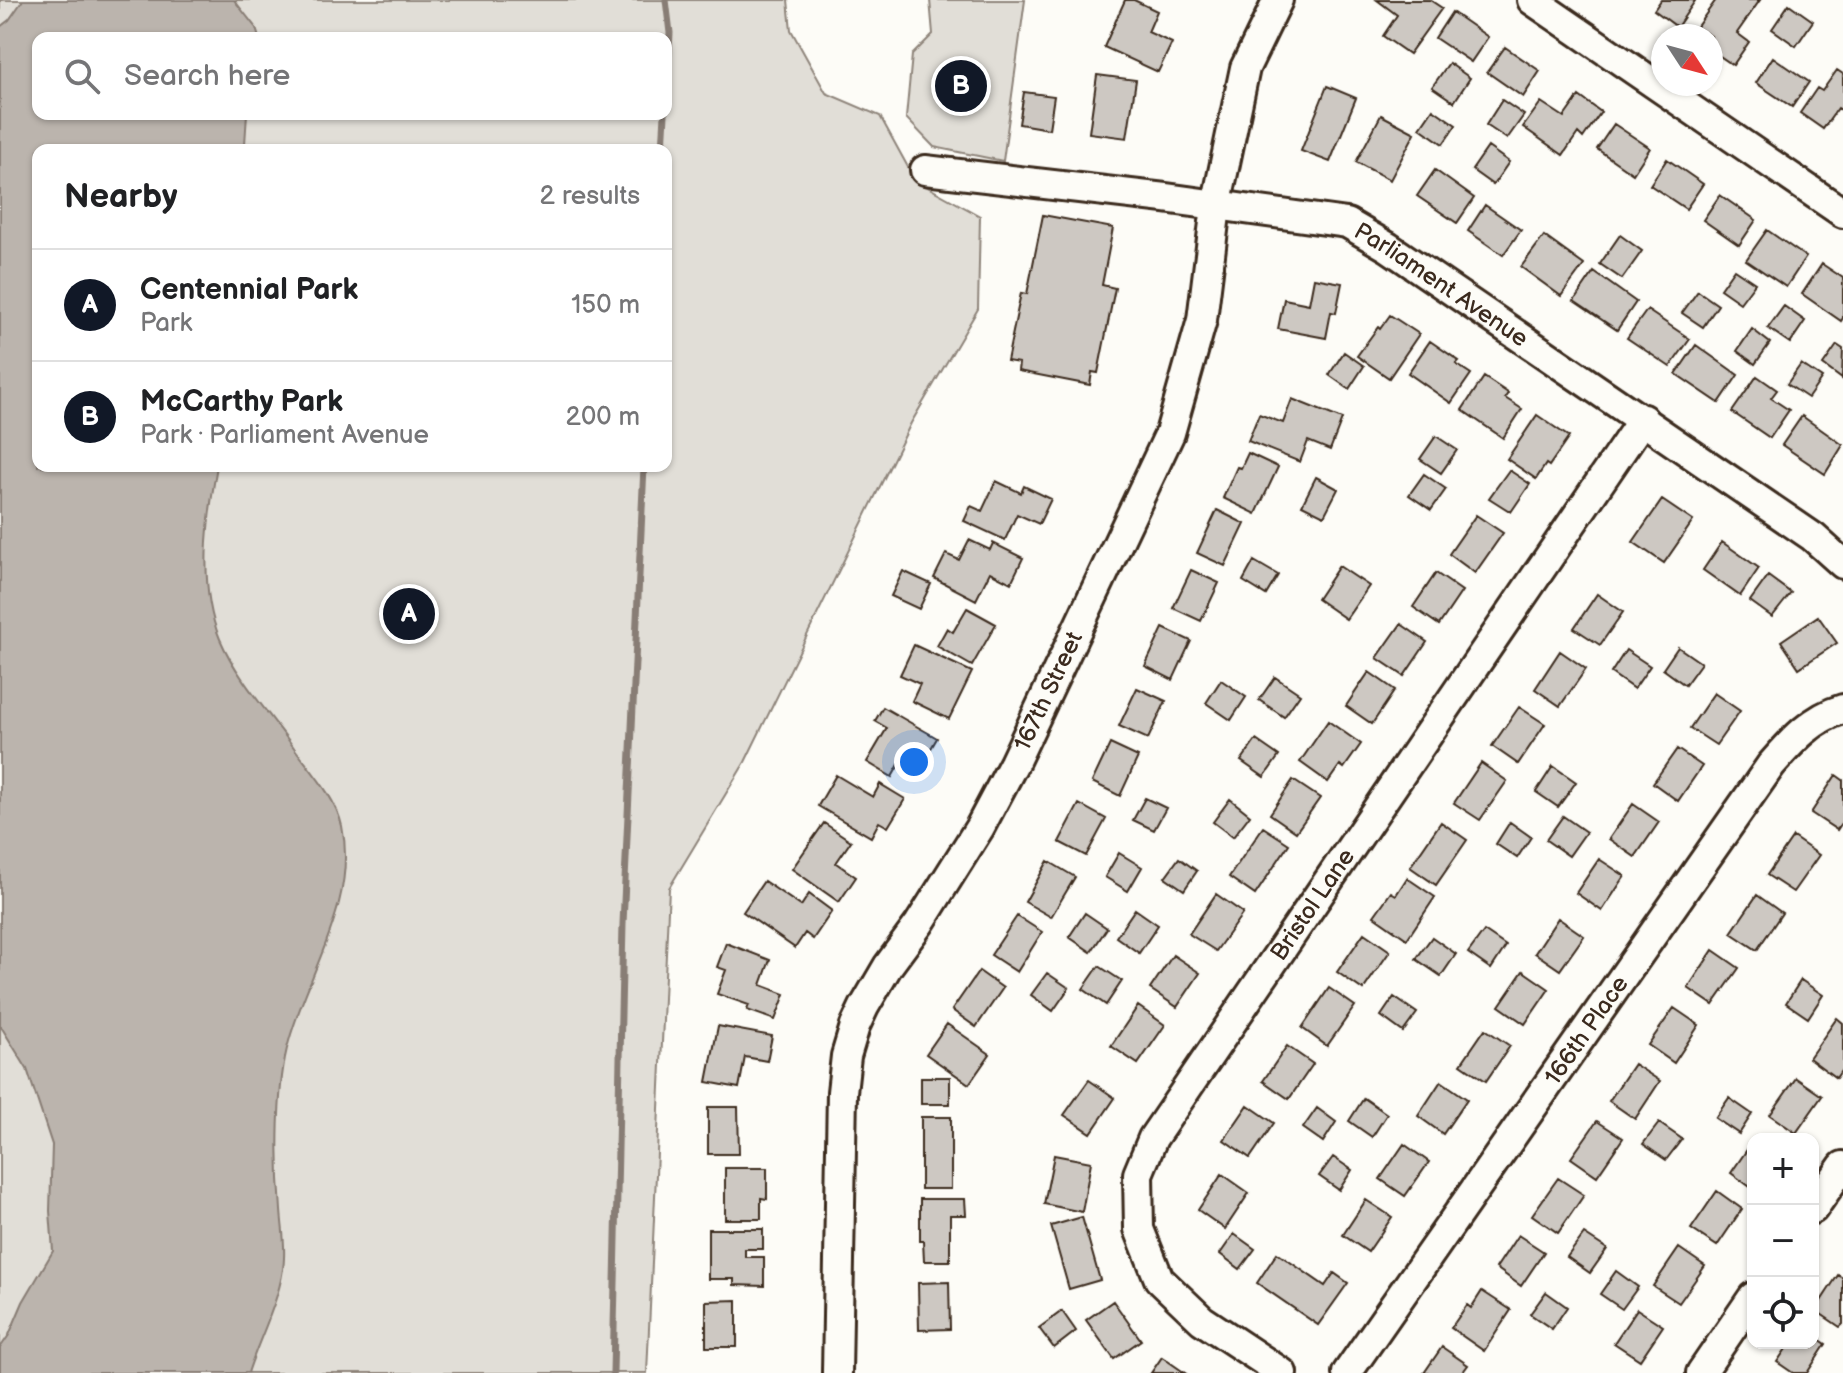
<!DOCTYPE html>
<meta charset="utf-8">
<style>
:root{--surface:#fff;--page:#f2f2f2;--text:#202124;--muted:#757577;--line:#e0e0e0;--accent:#111827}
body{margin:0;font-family:"Balsamiq Sans",sans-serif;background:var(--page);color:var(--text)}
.controls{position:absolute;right:24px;bottom:24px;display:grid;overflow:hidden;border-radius:16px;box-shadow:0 2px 6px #0004}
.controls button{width:72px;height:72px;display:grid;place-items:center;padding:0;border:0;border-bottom:2px solid var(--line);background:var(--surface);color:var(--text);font:40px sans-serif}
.compass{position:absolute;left:1651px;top:24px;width:72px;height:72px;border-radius:50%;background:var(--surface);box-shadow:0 2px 6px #0004;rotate:126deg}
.you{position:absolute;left:914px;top:762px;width:28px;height:28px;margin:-20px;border:6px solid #fff;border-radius:50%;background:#1a73e8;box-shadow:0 0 0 12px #1a73e833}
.badge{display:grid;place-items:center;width:52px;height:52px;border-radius:50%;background:var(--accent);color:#fff;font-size:26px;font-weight:700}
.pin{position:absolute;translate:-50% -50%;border:4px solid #fff;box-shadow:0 2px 8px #0006}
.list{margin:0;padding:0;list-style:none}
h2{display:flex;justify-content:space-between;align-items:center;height:104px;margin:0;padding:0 32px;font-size:34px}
h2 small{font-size:26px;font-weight:400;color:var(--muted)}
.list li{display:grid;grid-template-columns:52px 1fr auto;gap:24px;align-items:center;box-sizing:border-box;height:112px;padding:0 32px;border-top:2px solid var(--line)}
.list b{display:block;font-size:30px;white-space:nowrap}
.list p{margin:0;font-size:26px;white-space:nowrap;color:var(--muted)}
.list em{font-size:26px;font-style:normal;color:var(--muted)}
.icon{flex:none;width:44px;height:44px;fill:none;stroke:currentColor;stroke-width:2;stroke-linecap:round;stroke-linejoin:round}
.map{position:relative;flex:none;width:1843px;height:1373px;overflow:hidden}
.search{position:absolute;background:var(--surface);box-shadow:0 2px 6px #0004;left:32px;top:32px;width:640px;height:88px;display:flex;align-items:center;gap:20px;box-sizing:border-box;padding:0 28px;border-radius:16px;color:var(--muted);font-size:30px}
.panel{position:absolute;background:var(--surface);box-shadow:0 2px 6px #0004;left:32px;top:144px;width:640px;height:328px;border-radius:16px}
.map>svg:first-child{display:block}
.green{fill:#e1ded7;stroke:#8e847a;stroke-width:2;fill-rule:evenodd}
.water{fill:#bbb4ad;stroke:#887d74;stroke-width:2}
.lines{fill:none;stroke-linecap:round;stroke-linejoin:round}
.stream{stroke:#887d74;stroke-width:7}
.building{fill:#cdc8c2;stroke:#3b2a1e;stroke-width:2}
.minor-casing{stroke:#3b2a1e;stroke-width:34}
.minor{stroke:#fdfcf7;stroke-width:28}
.labels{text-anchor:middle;stroke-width:6;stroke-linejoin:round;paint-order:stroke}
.street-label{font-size:24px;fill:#3b2a1e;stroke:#fdfcf7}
</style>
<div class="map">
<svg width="1843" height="1373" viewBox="0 0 1843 1373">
<rect width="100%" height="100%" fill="#fdfcf7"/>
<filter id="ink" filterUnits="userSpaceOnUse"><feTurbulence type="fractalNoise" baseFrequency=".0125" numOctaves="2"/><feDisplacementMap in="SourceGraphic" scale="16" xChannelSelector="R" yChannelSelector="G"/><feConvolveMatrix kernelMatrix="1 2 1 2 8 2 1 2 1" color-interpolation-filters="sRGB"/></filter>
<g filter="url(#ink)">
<path class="green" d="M0 0H788L791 30 826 93 880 116 915 180 980 216 978 309 911 423 745 762 669 888 647 1373H0ZM38 38H666V114H38ZM38 150H666V466H38Z
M930 0H1025L1003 161 934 147 906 118 912 55 933 34Z"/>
<path class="water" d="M23 0H234L256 28 259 38H38V114H247L245 144 248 150H38V466H217C207 520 198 587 220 639 236 677 271 716 295 749 312 772 336 798 342 826 358 902 308 972 289 1041 276 1085 277 1163 281 1210 282 1226 285 1242 284 1258 283 1294 259 1338 248 1373H0V1348L9 1335 23 1302 53 1251 50 1211 52 1145 27 1069 0 1025V27L9 20Z"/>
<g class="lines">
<path class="stream" d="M666 99 670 33 666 0
M663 150 665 114
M613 1373 623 924 644 466"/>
</g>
<path class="building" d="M1125 0H1134L1157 11 1148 32 1172 43 1158 72 1104 47Z
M1377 0H1430L1442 8 1409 54 1383 36 1397 15Z
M1661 0H1693L1695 1 1677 27 1654 10Z
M1716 0H1760L1737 33 1749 42 1733 65 1711 50V36L1696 28Z
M1789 4 1813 21 1796 46 1772 29Z
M1452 12 1488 37 1471 62 1435 38Z
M1505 47 1540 71 1523 97 1487 72Z
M1773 57 1809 82 1792 107 1756 83Z
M1449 63 1470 78 1454 102 1432 87Z
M1837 70 1843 74V111L1838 108 1823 129 1800 113 1817 88 1822 91Z
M1097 75 1136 80 1127 138 1089 133Z
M1327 86 1356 98 1330 162 1301 151Z
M1024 92 1054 96 1049 129 1019 124Z
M1579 96 1601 112 1583 138 1578 133 1563 155 1523 127 1541 102 1564 117Z
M1502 100 1524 115 1507 139 1486 125Z
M1433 109 1456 125 1443 144 1420 128Z
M1381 115 1415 133 1390 180 1356 162Z
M1614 124 1650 148 1633 174 1597 149Z
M1488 147 1509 162 1493 185 1472 170Z
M1667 159 1703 184 1686 209 1650 185Z
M1435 170 1474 198 1457 223 1417 196Z
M1720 195 1756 220 1739 245 1703 220Z
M1485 205 1521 230 1503 255 1468 231Z
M1043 215 1113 228 1102 285 1115 288 1098 373 1092 372 1090 385 1018 371 1019 363 1007 361 1021 293 1027 294Z
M1767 230 1806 257 1786 287 1746 260Z
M1620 235 1642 251 1622 279 1600 264Z
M1544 236 1584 265 1561 296 1521 267Z
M1822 264 1843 278V318L1841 321 1802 294Z
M1734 269 1755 283 1740 303 1720 289Z
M1594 272 1636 302 1617 330 1574 301Z
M1314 278 1342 283 1336 313 1331 312 1326 338 1278 329 1284 299 1309 304Z
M1698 291 1718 305 1703 327 1682 313Z
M1784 306 1805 321 1790 343 1768 328Z
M1647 310 1690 339 1670 367 1627 338Z
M1390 315 1419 334 1389 378 1357 356 1378 327 1380 329Z
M1752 329 1770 343 1755 364 1737 351Z
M1430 341 1459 361 1456 364 1471 374 1451 403 1408 373Z
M1696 345 1738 375 1719 403 1676 374Z
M1837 345 1843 349 1842 379 1823 365Z
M1344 352 1364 366 1349 389 1329 375Z
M1801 364 1822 378 1808 398 1787 384Z
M1757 376 1777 390 1771 398 1789 410 1770 438 1732 412Z
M1484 377 1508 393 1505 398 1522 409 1503 438 1462 410Z
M1292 399 1342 419 1330 450 1308 441 1300 462 1248 441 1259 414 1283 423Z
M1537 415 1569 437 1549 466 1546 464 1536 479 1507 459Z
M1802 416 1843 445 1825 474 1782 445Z
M1436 436 1457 450 1441 473 1420 459Z
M1248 453 1278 467 1256 514 1223 498 1237 467 1241 468Z
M1509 470 1530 484 1511 512 1489 498Z
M1424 474 1446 489 1431 510 1409 495Z
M1316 477 1338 489 1324 516 1302 505Z
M996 481 1021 493 1024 486 1051 499 1039 524 1017 514 1005 540 964 521 971 506 982 511Z
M1662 500 1693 521 1664 563 1633 542Z
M1217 510 1245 524 1225 566 1197 553Z
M1476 515 1503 533 1475 573 1449 554Z
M969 540 990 550 993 543 1023 558 1011 583 990 572 976 600 934 578 946 554 959 560Z
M1722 542 1759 568 1740 596 1703 570Z
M1254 561 1278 575 1266 595 1243 581Z
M1339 566 1369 586 1346 619 1317 599Z
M1191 570 1219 583 1201 621 1173 608Z
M903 571 931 584 919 609 891 596Z
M1436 573 1462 591 1439 625 1413 607Z
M1768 576 1791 593 1772 617 1750 601Z
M1597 594 1623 612 1600 645 1574 628Z
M967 608 996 624 972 666 937 646 947 628 953 632Z
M1818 616 1837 643 1799 668 1781 641Z
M1401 624 1427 642 1404 676 1377 658Z
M1163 628 1191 641 1173 680 1145 666Z
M914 645 972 672 949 719 912 701 920 684 900 675Z
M1678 647 1701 663 1685 685 1663 669Z
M1626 650 1650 666 1634 689 1611 673Z
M1560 651 1586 669 1560 706 1535 689Z
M1369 672 1395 690 1372 724 1346 706Z
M1275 677 1300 694 1284 717 1259 700Z
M1221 680 1246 697 1231 720 1206 703Z
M1137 688 1166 701 1148 739 1119 726Z
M1714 693 1740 711 1716 745 1690 728Z
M883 707 937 738 922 764 905 754 892 777 867 762 887 728 875 721Z
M1519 707 1545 724 1518 764 1492 746Z
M1328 721 1361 744 1344 768 1340 765 1328 782 1300 762Z
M1256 740 1279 756 1264 777 1241 761Z
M1110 744 1138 757 1120 796 1092 782Z
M1677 749 1702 766 1678 801 1653 783Z
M1481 763 1507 781 1480 820 1454 803Z
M1553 766 1576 782 1558 807 1536 792Z
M836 775 873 797 880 784 905 799 888 827 879 822 871 837 818 806Z
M1836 775 1843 780V821L1837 830 1811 813Z
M1293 780 1320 798 1296 832 1270 814Z
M1145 798 1166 808 1154 830 1133 820Z
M1230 799 1250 815 1233 837 1213 822Z
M1079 804 1106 819 1086 856 1059 842Z
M1633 804 1659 822 1635 857 1609 839Z
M1563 816 1586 832 1569 856 1546 840Z
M1441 822 1467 840 1436 885 1410 867Z
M1510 822 1531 837 1517 858 1496 844Z
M824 823 851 841 836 863 856 877 839 902 792 869Z
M1263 827 1289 844 1255 895 1229 877Z
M1793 837 1819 855 1793 892 1767 875Z
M1119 853 1142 867 1128 891 1105 877Z
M1179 858 1197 871 1184 890 1165 877Z
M1599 859 1625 876 1602 911 1576 893Z
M1048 861 1075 877 1051 917 1025 902Z
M1407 878 1435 897 1407 939 1374 916 1391 892 1396 895Z
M764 881 801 906 809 894 832 911 813 939 805 933 795 948 743 912Z
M1216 894 1243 913 1216 951 1189 934Z
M1757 895 1782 913 1757 950 1731 933Z
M1135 909 1158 925 1139 953 1116 937Z
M1085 913 1107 928 1091 952 1069 937Z
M1017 916 1042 932 1017 972 991 955Z
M1558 918 1584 936 1560 970 1535 953Z
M1484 931 1506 946 1491 969 1468 953Z
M1364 933 1390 951 1363 990 1337 972Z
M1432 937 1456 954 1441 976 1416 959Z
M726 943 770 960 761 985 785 994 775 1020 747 1010 749 1005 717 994 726 970 717 967Z
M1713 950 1739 968 1713 1005 1688 988Z
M1173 955 1200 973 1177 1007 1150 989Z
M1099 966 1122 981 1106 1005 1083 989Z
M979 971 1003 988 976 1027 952 1010Z
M1523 971 1549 989 1525 1024 1499 1006Z
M1047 973 1069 988 1053 1011 1031 995Z
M1801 980 1823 995 1808 1018 1786 1003Z
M1329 988 1355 1006 1327 1046 1302 1028Z
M1394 997 1417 1013 1403 1032 1381 1016Z
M1138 1006 1165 1025 1138 1064 1111 1046Z
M1674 1008 1699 1025 1674 1063 1648 1045Z
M1837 1018 1843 1023V1068L1836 1078 1809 1058Z
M947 1024 990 1054 969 1084 926 1054Z
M718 1026 772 1036 767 1061 745 1057 739 1088 707 1082Z
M1485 1029 1510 1046 1486 1081 1461 1064Z
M1287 1046 1313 1064 1289 1099 1263 1081Z
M1634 1064 1660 1081 1635 1119 1609 1101Z
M921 1077H950V1104H921Z
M1796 1078 1822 1096 1796 1133 1770 1115Z
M1089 1080 1115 1098 1091 1133 1064 1115Z
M1441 1081 1467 1099 1443 1134 1418 1116Z
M1364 1098 1387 1114 1372 1137 1349 1121Z
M1729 1098 1752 1114 1739 1134 1715 1118Z
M1248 1105 1274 1123 1250 1158 1224 1140Z
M708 1107H738L739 1154H708Z
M1317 1108 1336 1122 1323 1142 1303 1128Z
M921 1117H951V1189H921Z
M1597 1121 1623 1138 1597 1176 1571 1158Z
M1659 1123 1682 1139 1666 1160 1643 1144Z
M1753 1141V1189L1731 1173Z
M1404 1144 1429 1162 1405 1196 1380 1179Z
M1054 1155 1091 1162 1082 1212 1044 1204Z
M1333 1157 1352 1170 1339 1190 1319 1176Z
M725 1168H767V1199L761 1198V1219H725Z
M1222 1174 1249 1193 1225 1229 1198 1210Z
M1558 1178 1584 1195 1558 1233 1532 1215Z
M1717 1191 1742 1209 1717 1246 1691 1229Z
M920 1199H965L966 1215H950V1261H924L923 1241H920Z
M1366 1200 1392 1217 1368 1252 1343 1235Z
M1082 1217 1100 1280 1069 1289 1051 1226Z
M708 1229H763V1249H745V1257H764V1286L734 1285V1279H708Z
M1234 1234 1255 1249 1240 1269 1220 1254Z
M1584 1234 1607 1249 1590 1273 1567 1257Z
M1518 1235 1544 1252 1521 1286 1496 1268Z
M1679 1248 1705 1266 1679 1303 1653 1286Z
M1277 1253 1325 1286 1334 1273 1348 1283 1318 1325 1257 1283Z
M1616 1271 1638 1287 1622 1309 1600 1294Z
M1838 1275 1843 1278V1324L1840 1327 1815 1310Z
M949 1282 950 1329 919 1330 918 1283Z
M1482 1291 1511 1310 1484 1351 1451 1328 1467 1305 1471 1308Z
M1546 1292 1567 1307 1552 1329 1530 1314Z
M737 1300V1347H706V1301Z
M1113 1301 1141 1340 1114 1359 1086 1320Z
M1637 1309 1663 1326 1640 1360 1614 1343Z
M1062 1311 1076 1331 1054 1348 1039 1328Z
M1813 1335 1826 1344 1807 1373H1793L1777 1362 1790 1343H1813Z
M1442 1347 1468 1365 1462 1373H1424Z
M1162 1357 1185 1373H1151Z"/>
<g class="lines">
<g class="minor-casing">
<g id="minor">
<path d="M1532 0 1843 213"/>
<path id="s1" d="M925 170 1165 198 1347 223 1388 247 1813 537 1843 564"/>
<path d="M1813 1209 1843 1166"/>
<path id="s2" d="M837 1373 842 1092 846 1056 855 1026 864 1007 888 966 919 924 980 827 1014 763 1170 433 1202 320 1216 206 1245 68 1278 0"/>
<path id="s3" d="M1282 1373 1202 1320 1159 1279 1139 1229 1138 1174 1153 1138 1643 419"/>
<path id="s4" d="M1347 1373 1771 765C1792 741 1812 718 1843 709"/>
<path d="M1701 1373 1753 1297"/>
</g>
</g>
<use href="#minor" class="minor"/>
</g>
</g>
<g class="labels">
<g class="street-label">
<text dy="8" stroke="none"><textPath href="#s1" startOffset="538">Parliament Avenue</textPath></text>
<text dy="8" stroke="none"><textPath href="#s2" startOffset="736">167th Street</textPath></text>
<text dy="8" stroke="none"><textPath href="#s3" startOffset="586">Bristol Lane</textPath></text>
<text dy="8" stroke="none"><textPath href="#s4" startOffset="418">166th Place</textPath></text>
</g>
</g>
</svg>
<div class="controls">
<button>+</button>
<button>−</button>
<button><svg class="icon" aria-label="locate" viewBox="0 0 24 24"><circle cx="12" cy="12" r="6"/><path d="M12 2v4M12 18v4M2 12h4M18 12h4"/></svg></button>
</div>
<svg class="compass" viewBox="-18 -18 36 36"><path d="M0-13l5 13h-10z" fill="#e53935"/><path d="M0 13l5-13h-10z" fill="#757577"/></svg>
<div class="you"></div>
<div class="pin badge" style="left:409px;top:614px">A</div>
<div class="pin badge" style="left:961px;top:86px">B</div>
<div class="search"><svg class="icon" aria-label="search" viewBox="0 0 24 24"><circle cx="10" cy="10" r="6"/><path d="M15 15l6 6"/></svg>Search here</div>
<section class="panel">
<h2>Nearby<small>2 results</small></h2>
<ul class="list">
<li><span class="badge">A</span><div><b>Centennial Park</b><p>Park</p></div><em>150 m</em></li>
<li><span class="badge">B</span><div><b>McCarthy Park</b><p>Park · Parliament Avenue</p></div><em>200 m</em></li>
</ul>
</section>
</div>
